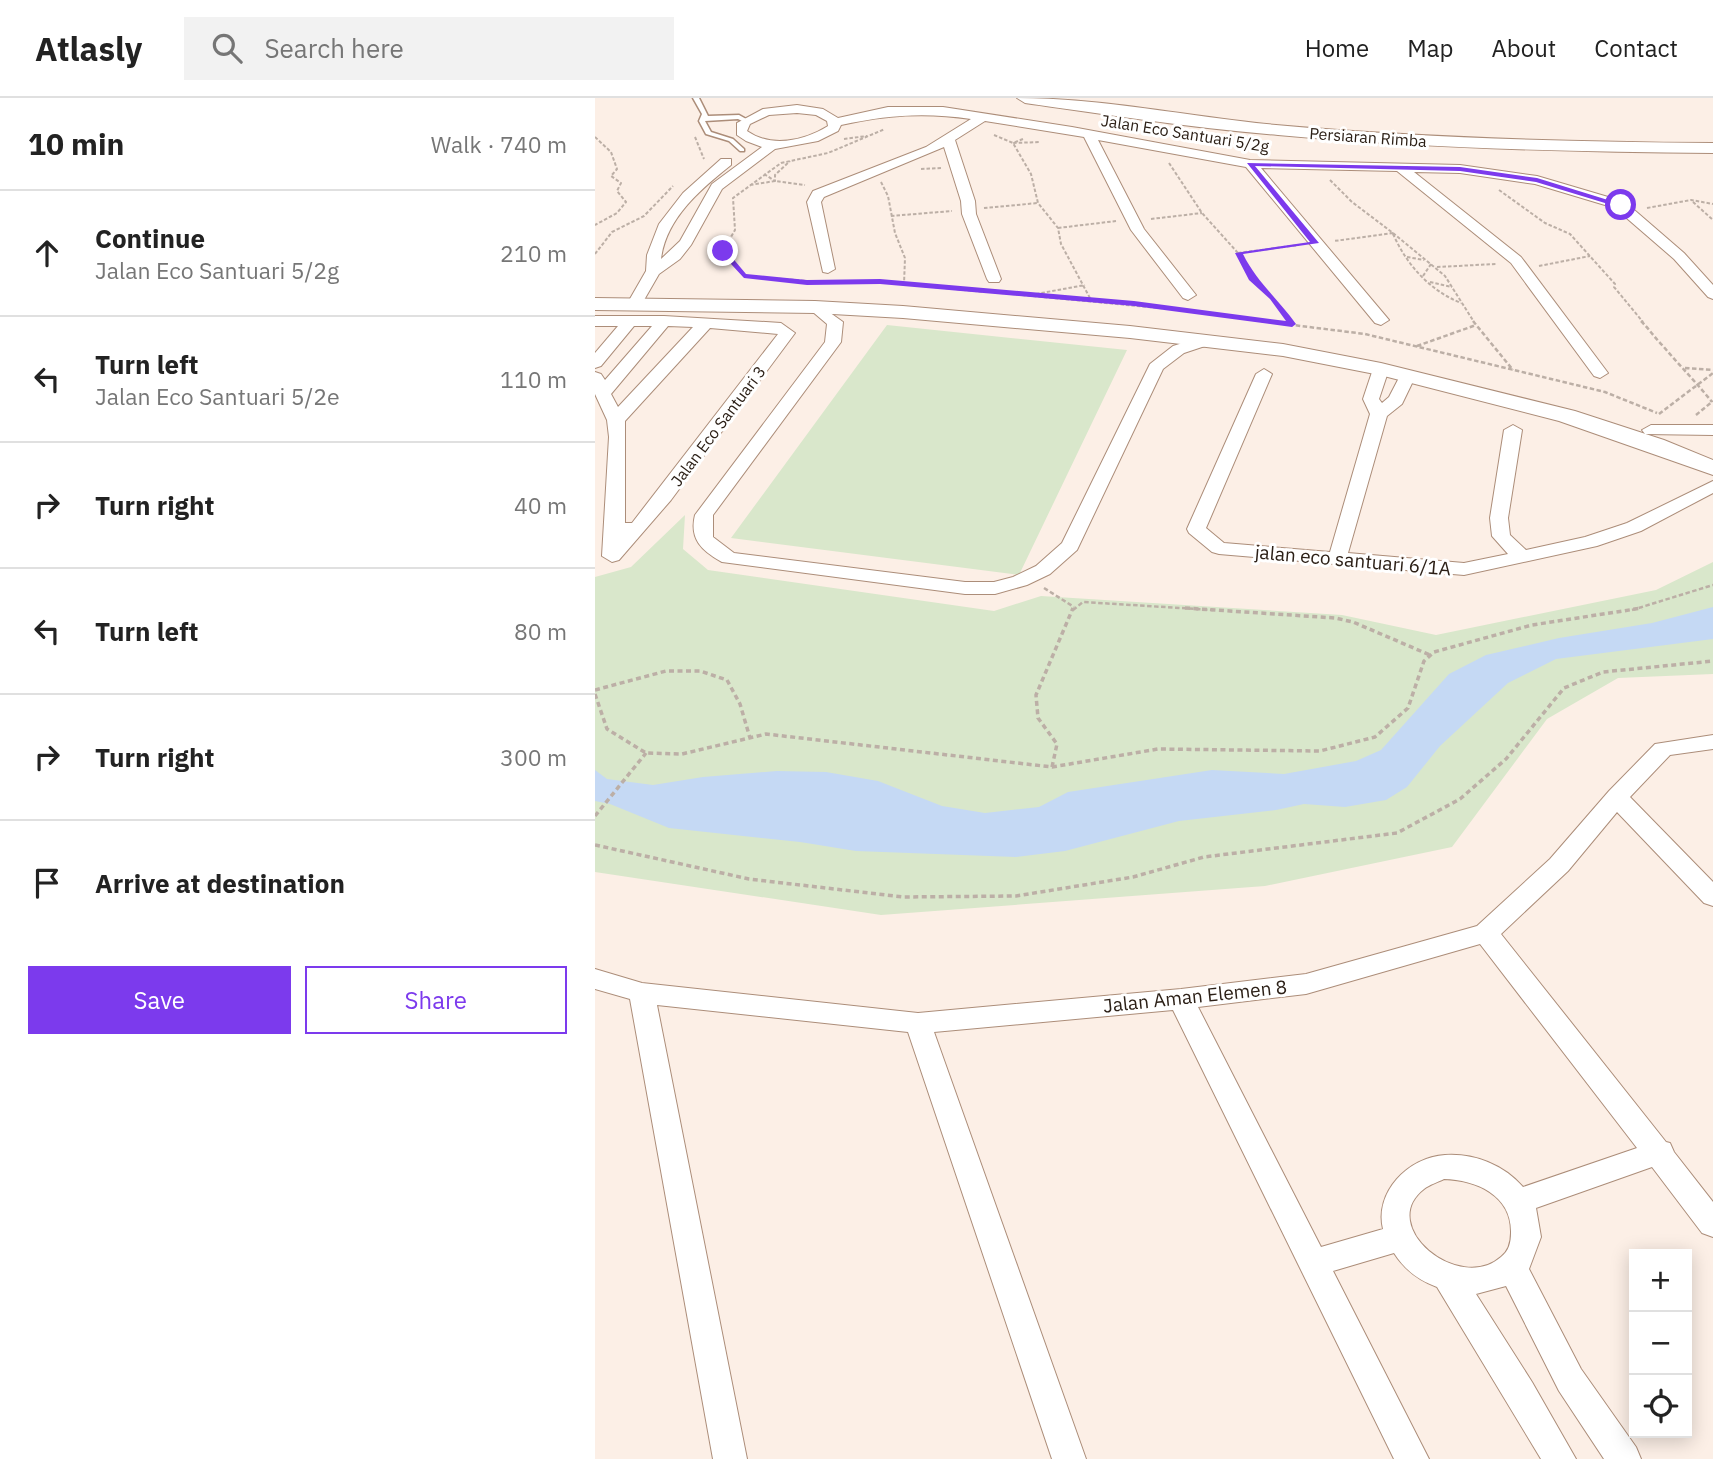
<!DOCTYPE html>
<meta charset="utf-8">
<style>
:root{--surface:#fff;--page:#f2f2f2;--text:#222;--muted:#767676;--line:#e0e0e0;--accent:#7c3aed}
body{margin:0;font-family:"IBM Plex Sans",sans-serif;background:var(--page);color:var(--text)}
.controls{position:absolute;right:21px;bottom:21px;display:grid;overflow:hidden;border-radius:0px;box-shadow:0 4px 18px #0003}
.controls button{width:63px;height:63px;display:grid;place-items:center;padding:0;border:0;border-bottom:2px solid var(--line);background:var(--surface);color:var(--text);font:35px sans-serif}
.stop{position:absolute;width:21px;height:21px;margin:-16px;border:5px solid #7c3aed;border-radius:50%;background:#fff}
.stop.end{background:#7c3aed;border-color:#fff;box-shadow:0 2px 7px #0008}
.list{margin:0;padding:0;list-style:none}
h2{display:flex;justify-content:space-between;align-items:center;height:91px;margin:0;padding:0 28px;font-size:30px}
h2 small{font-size:23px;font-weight:400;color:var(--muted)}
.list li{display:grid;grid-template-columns:46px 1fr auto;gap:21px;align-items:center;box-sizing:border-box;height:126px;padding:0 28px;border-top:2px solid var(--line)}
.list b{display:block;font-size:26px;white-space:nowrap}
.list p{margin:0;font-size:23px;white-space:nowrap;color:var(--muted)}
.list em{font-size:23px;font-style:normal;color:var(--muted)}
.actions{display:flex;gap:14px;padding:21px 28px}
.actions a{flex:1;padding:16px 0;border:2px solid var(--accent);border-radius:0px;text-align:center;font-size:24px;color:var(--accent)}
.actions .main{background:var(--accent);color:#fff}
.icon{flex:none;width:38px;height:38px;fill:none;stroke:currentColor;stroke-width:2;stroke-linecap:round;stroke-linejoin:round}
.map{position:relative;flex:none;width:1118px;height:1361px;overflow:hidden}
header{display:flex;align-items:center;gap:42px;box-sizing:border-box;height:98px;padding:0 35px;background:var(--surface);border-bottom:2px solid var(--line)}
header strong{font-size:33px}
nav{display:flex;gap:38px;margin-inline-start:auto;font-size:24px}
.search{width:490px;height:63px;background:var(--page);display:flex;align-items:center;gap:18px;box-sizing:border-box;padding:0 24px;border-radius:0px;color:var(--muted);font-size:26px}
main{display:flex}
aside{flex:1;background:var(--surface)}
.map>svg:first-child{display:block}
.green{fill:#d9e7cb}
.water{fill:#c5d9f4}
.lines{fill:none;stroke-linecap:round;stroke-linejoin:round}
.service-casing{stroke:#ac8d79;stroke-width:3}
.minor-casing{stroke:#ac8d79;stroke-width:2}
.tertiary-casing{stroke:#ac8d79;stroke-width:2}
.path-far2{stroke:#bcafa6;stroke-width:2;stroke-dasharray:3.5 2;stroke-linecap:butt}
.path-far1{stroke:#bcafa6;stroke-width:2.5;stroke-dasharray:4.5 2.5;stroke-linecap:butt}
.path{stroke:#bcafa6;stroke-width:3.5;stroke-dasharray:5 3.5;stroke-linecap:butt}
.service{fill:#fff;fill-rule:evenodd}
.minor{fill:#fff;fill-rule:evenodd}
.tertiary{fill:#fff;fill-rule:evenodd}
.route{fill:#7c3aed}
.labels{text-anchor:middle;stroke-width:6;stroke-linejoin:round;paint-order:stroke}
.far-street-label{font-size:16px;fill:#2c2017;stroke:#fff}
.street-label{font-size:19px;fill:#2c2017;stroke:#fff}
</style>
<header>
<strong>Atlasly</strong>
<div class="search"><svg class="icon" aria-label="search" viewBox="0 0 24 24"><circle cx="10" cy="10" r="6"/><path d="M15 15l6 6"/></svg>Search here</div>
<nav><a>Home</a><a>Map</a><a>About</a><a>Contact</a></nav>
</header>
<main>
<aside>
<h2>10 min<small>Walk · 740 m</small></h2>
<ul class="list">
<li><svg class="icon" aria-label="ahead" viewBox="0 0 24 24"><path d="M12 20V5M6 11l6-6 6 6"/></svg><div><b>Continue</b><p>Jalan Eco Santuari 5/2g</p></div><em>210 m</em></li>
<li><svg class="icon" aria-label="left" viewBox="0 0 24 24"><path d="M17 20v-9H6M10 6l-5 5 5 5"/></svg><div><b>Turn left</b><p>Jalan Eco Santuari 5/2e</p></div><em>110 m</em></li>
<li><svg class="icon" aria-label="right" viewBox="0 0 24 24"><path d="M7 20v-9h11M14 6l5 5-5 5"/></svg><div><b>Turn right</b></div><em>40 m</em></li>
<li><svg class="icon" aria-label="left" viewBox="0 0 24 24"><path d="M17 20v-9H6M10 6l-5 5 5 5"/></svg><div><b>Turn left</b></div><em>80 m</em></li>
<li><svg class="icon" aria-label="right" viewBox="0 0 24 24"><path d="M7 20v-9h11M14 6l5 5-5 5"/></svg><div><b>Turn right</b></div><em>300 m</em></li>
<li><svg class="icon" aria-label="arrive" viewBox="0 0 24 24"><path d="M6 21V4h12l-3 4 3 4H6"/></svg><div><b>Arrive at destination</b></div></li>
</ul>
<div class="actions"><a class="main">Save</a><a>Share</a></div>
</aside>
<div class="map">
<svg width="1118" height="1361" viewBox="0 0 1118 1361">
<rect width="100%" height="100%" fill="#fcefe6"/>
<path class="green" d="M292 227 532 252 424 477 136 440Z
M90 417 88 451 113 472 399 513 446 498 747 517 841 537 1061 492 1118 464V576L1023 580 952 621 857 749 670 788 286 817 0 774V479L36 469Z"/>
<path class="water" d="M1118 509V541L961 561 913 585 845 648 812 689 791 702 750 709 709 706 681 712 584 723 470 753 421 759 261 753 205 744 74 730 15 706 0 703V672L12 681 58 687 108 679 182 673 231 674 283 683 347 708 390 715 444 709 473 694 617 672 689 676 761 663 786 652 854 576 891 557 964 540 1057 525Z"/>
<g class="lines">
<g class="service-casing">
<path id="service" d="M98 0H104L113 18 144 17 153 22 154 23 151 25 143 21 110 23 116 34 138 41 149 51V53H145L134 43 111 36 104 23 107 16Z"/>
</g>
<g class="minor-casing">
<path id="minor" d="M202 7 228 11 243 20 293 9H348L477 29 655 62 865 67 942 78 1030 104 1089 155 1118 187V201L1113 199 1079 161 1020 110 940 86 865 75 819 74 926 159 1013 275 1005 280 999 278 916 165 802 73 666 70 794 222 786 227 780 225 651 69 503 42 549 131 601 197 593 202 588 200 536 132 489 39 390 23 360 42 380 103 381 116 406 181 404 184H394L392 181 367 116 366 103 349 49 229 99 226 104 240 171 233 175 228 174 212 104 218 93 331 49 376 21C329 14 292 17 246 27L243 33 223 43 180 51 127 91 96 147 85 161 64 176 45 209H35L32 206 51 173 52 157 64 126 88 95 126 61H136V67C106 91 71 120 66 161L85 143 117 86 167 49 151 43 142 37V25L168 11ZM202 15 221 17 232 23 233 28C209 43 176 50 152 33L155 26 174 17Z
M220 204 248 224 246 244 118 417V439L139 455 370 484H399L418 479 441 468 467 445 555 266 578 248 610 238 618 243 616 246 589 255 568 271 482 452 455 476 432 487 400 496H370L127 464C107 453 94 441 100 417L230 244 232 226 212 209Z
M0 218H69L186 225 200 235 76 402 24 462 17 464 7 458 14 339 12 322 0 296V274L6 276 10 282 57 228H39L6 268 0 270V255L23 228H0ZM73 228 98 229 23 309 16 296ZM115 230 183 236 37 425H30V323Z
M786 266 794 271 784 301 787 305 794 299 807 274H819L821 277 807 306 792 318 753 455 869 465 913 456 897 438 895 420 909 332 918 327 927 332 913 420 915 437 931 452 990 439 1032 425 1118 383V395L1046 433 1002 448 869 477 624 456 617 454 594 435 592 431 661 276 669 271 677 276 611 430 629 445 735 454 775 316 768 301 778 271Z
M1056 327H1118V337L1050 336 1047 332Z
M1118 637V651L1075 657 1035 699 1118 784V808L1109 805 1022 714 973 773 906 836 1071 1044 1075 1045 1079 1054 1118 1104V1139L1107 1135 1057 1069 941 1110 946 1139 934 1171 986 1271 1041 1349 1046 1361H1009L964 1293 911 1188 881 1196 937 1284 981 1361H946L842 1189C823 1182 810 1172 799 1155L738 1173 834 1361H799L578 912 339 934 491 1361H457L313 934 62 907 152 1361H118L35 901 0 891V871L47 885 323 915 586 891 711 876 882 828 955 761 1014 693 1060 646ZM885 846 1042 1050 928 1089C909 1067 879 1055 850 1057 813 1059 779 1095 788 1131L726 1149 603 909 711 896ZM849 1081C881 1082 917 1097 916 1135 916 1144 914 1153 906 1159 864 1196 781 1128 829 1091 834 1087 843 1084 849 1081Z"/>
</g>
<g class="tertiary-casing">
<path id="tertiary" d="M422 0C509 0 595 19 681 27 827 40 972 44 1118 45V55C973 54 828 50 683 37 598 30 514 17 430 5Z
M0 200 220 203 308 208 535 228 688 246 786 265 980 313 1069 342 1118 362V377L964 323 785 277 688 258 535 240 308 220 220 215 0 212Z"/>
</g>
<path class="path-far2" d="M399 37 418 45 436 76 443 105 463 130 466 146 496 202
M0 39 16 54 22 71 16 78 26 85 22 93 31 104 22 115 0 127
M100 39 109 61
M249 41 272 38
M428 41 418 45 445 44
M574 65 607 115 643 155 656 181 678 200 696 224
M326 71 347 70
M169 76 180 83V77L195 63
M735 82 757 104 798 135 739 143
M286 84 293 98 300 135 310 160 309 186
M155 87 180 83 210 87
M904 92 950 125 975 136 1020 186 1019 189 1048 224
M1098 104 1118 122
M389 110 443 105
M1052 110 1096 102 1118 106
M296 118 357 113
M556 121 607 115
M463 130 521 123
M798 135 850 178 879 224
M798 136C812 167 834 192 866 205
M643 155 704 147
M0 156 17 134 49 118 78 88
M812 159 829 162
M944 168 995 158
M842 169 901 166
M828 178 836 166
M226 184 149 178 128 153 140 132 138 100 186 65 233 55 290 31
M241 184H285L390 194
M835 184 857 189
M405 195 585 212
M441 196 490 187
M593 213 680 224"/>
<path class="path-far1" d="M666 223 770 236 1010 294 1062 315
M694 223 697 226
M878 223 918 272
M1046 223C1054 231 1060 240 1068 248 1084 267 1101 284 1117 304
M822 248 881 227
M1090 270 1118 272
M1064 316 1118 275
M1101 317 1118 303
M449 490 479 509
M478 512 488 504 618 512
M1037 512 1118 487"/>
<path class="path" d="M590 510 740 520 758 524 835 557
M0 592 71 573H105L132 582 145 606 155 640
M0 596 12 631 51 655 87 656 171 636 457 669 563 651 725 653 780 639 813 610 829 563 839 554 937 527 1047 510
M457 669 462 646 443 620 441 597 478 510
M0 718 51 655
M0 747 154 781 308 799 421 798 538 779 609 759 802 735 865 701 911 661 969 590 1008 574 1118 563"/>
<use href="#service" class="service"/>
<use href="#minor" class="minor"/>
<use href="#tertiary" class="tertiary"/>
</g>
<path class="route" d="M652 65 865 69 942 80 1029 107 1023 109 941 84 865 73 660 68 724 145 648 156C661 183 684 202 701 226L697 229 539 208 285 186 212 187 149 180 124 153 130 151 151 176 212 182 285 181 539 203 691 223 675 201 654 182 640 155 715 144Z"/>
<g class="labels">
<g class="far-street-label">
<text transform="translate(590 35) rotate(9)" y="6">Jalan Eco Santuari 5/2g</text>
<text transform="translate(773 39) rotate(4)" y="6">Persiaran Rimba</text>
<text transform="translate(123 328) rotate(-53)" y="6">Jalan Eco Santuari 3</text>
</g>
<g class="street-label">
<text transform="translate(758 462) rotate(5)" y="7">jalan eco santuari 6/1A</text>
<text transform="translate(600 898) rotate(-6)" y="7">Jalan Aman Elemen 8</text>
</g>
</g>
</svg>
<div class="controls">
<button>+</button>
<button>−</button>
<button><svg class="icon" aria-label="locate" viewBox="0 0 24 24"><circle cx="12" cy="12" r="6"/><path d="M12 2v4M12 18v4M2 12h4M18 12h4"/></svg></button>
</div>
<div class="stop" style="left:1026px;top:107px"></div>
<div class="stop end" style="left:128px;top:153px"></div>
</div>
</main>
